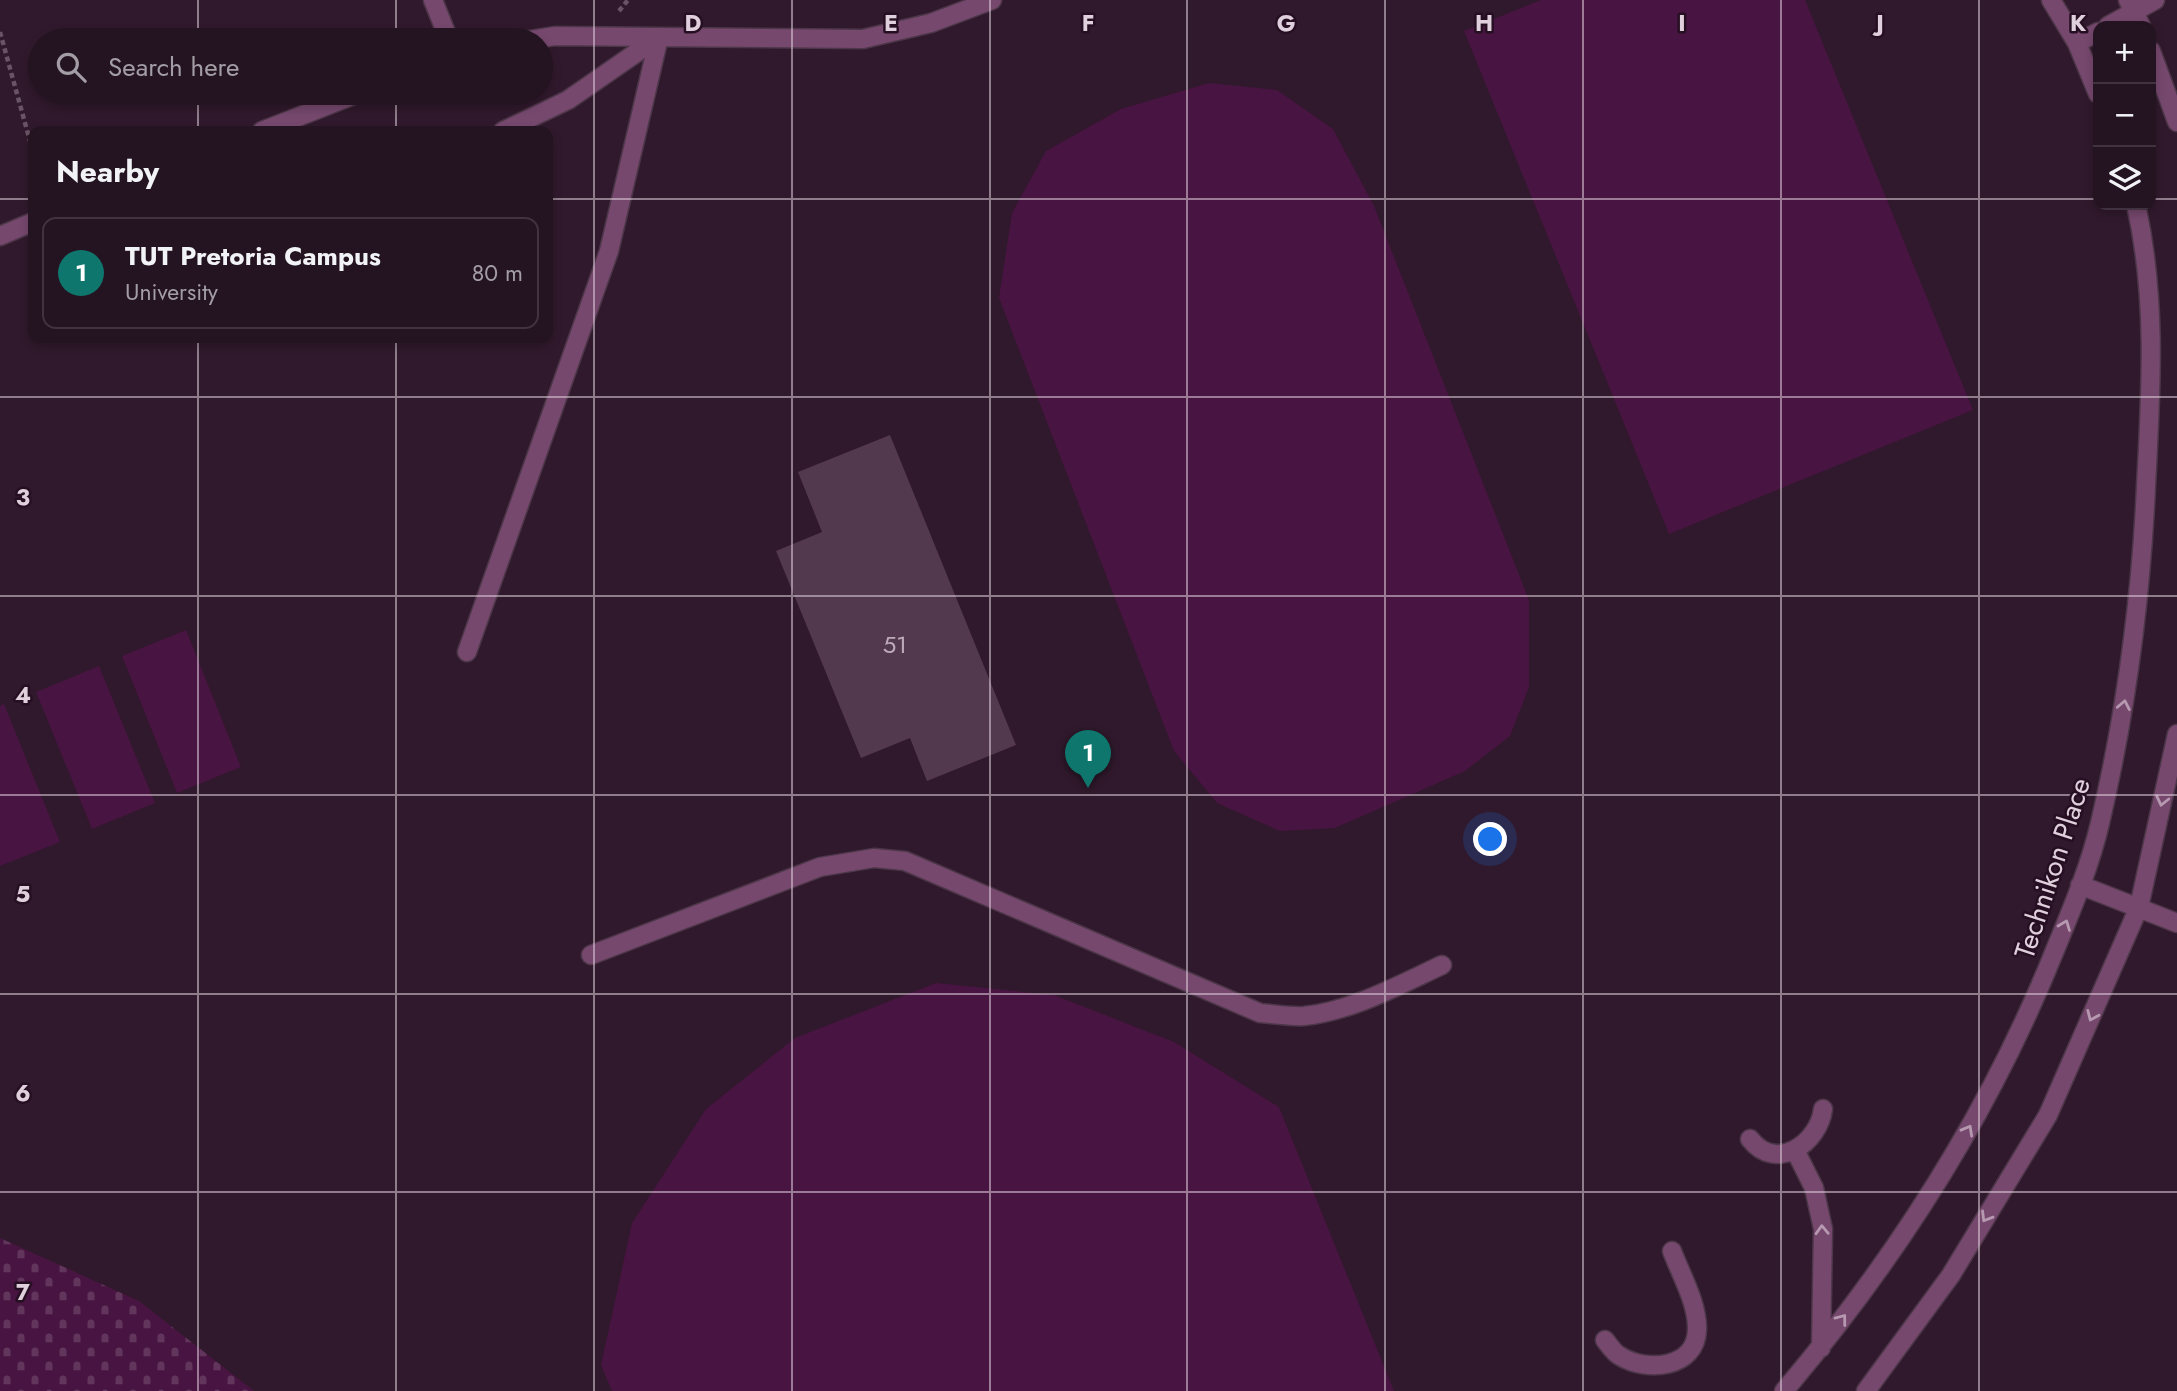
<!DOCTYPE html>
<meta charset="utf-8">
<style>
:root{--surface:#241321;--page:#2c1c2a;--text:#f1f3f6;--muted:#a39ea5;--line:#41323f;--accent:#0f766e}
body{margin:0;font-family:Jost,sans-serif;background:var(--page);color:var(--text)}
.controls{position:absolute;right:21px;top:21px;display:grid;overflow:hidden;border-radius:14px;box-shadow:0 4px 10px #0003}
.controls button{width:63px;height:63px;display:grid;place-items:center;padding:0;border:0;border-bottom:2px solid var(--line);background:var(--surface);color:var(--text);font:35px sans-serif}
.you{position:absolute;left:1491px;top:840px;width:24px;height:24px;margin:-18px;border:5px solid #fff;border-radius:50%;background:#1a73e8;box-shadow:0 0 0 10px #1a73e833}
.badge{display:grid;place-items:center;width:46px;height:46px;border-radius:50%;background:var(--accent);color:#fff;font-size:23px;font-weight:700}
.pin{position:absolute;translate:-50% -58px;filter:drop-shadow(0 2px 4px #0008)}
.pin::after{content:'';position:absolute;top:37px;width:24px;height:21px;background:inherit;clip-path:polygon(0 0,100% 0,50% 100%)}
.list{margin:0;padding:0;list-style:none}
h2{display:flex;justify-content:space-between;align-items:center;height:91px;margin:0;padding:0 28px;font-size:30px}
h2 small{font-size:23px;font-weight:400;color:var(--muted)}
.list li{display:grid;grid-template-columns:46px 1fr auto;gap:21px;align-items:center;box-sizing:border-box;height:112px;margin:0 14px 14px;padding:0 14px;border:2px solid var(--line);border-radius:14px}
.list b{display:block;font-size:26px;white-space:nowrap}
.list p{margin:0;font-size:23px;white-space:nowrap;color:var(--muted)}
.list em{font-size:23px;font-style:normal;color:var(--muted)}
.icon{flex:none;width:38px;height:38px;fill:none;stroke:currentColor;stroke-width:2;stroke-linecap:round;stroke-linejoin:round}
.map{position:relative;flex:none;width:2177px;height:1391px;overflow:hidden}
.search{position:absolute;background:var(--surface);box-shadow:0 4px 10px #0003;left:28px;top:28px;width:525px;height:77px;display:flex;align-items:center;gap:18px;box-sizing:border-box;padding:0 24px;border-radius:38px;color:var(--muted);font-size:26px}
.panel{position:absolute;background:var(--surface);box-shadow:0 4px 10px #0003;left:28px;top:126px;width:525px;height:217px;border-radius:14px}
.map>svg:first-child{display:block}
.cemetery{fill:url(#cemetery-stones)}
.pitch{fill:#481441}
.building{fill:#53394e}
.lines{fill:none;stroke-linecap:round;stroke-linejoin:round}
.minor-casing{stroke:#4c3648;stroke-width:21}
.path{stroke:#695465;stroke-width:4.5;stroke-dasharray:5 3.5;stroke-linecap:butt}
.minor{stroke:#76486e;stroke-width:18}
.oneway{stroke:#b699b0}
.grid{fill:none;stroke:#e0cfdc;stroke-width:2;stroke-opacity:0.55}
.labels{text-anchor:middle;stroke-width:5;stroke-linejoin:round;paint-order:stroke}
.number-label{font-size:24px;fill:#bdaab8}
.street-label{font-size:28px;fill:#e0cfdc;stroke:#260f22}
.grid-label{font-size:23px;text-anchor:middle;font-weight:bold;fill:#e0cfdc;stroke:#260f22;stroke-width:5;stroke-linejoin:round;paint-order:stroke}
</style>
<div class="map">
<svg width="2177" height="1391" viewBox="0 0 2177 1391">
<defs>
<pattern id="cemetery-stones" width="16" height="16" patternUnits="userSpaceOnUse" patternTransform="scale(1.75)"><rect width="16" height="16" fill="#481441"/><path d="M2 7V4a2 2 0 0 1 4 0v3zM10 15v-3a2 2 0 0 1 4 0v3z" fill="#62355c"/></pattern>
</defs>
<rect width="100%" height="100%" fill="#30192c"/>
<path class="cemetery" d="M0 1238 139 1301 254 1391H0Z"/>
<path class="pitch" d="M1541 0H1805L1973 410 1669 534 1464 31Z
M1209 83 1277 90 1333 129 1374 206 1529 600V687L1510 736 1465 771 1335 828 1280 831 1217 803 1174 751 999 298 1012 213 1046 151 1121 109Z
M186 630 241 767 177 793 122 656Z
M99 666 155 803 92 829 36 692Z
M4 704 60 842 0 866V706Z
M936 983 1054 995 1174 1042 1279 1107 1394 1391H612L601 1365 632 1223 706 1109 795 1038Z"/>
<path class="building" d="M890 435 1016 745 927 781 910 738 861 758 776 551 822 532 798 472Z"/>
<g class="lines">
<g class="minor-casing">
<path id="minor" d="M433 0 449 40
M2051 0 2077 43 2098 94
M2128 0 2141 26
M2108 26 2155 0
M530 40 555 36 863 39 931 23 992 0
M2077 43 2098 32
M2151 51 2177 122
M262 131 359 93
M0 236 33 222
M467 652 609 251 659 37 568 100 503 131
M2080 885 2177 923
M591 955 820 867 874 858 905 861 1260 1013C1274 1014 1290 1017 1304 1016 1352 1011 1399 985 1442 965
M1750 1139C1776 1173 1819 1143 1823 1109
M1795 1150 1814 1188 1823 1229 1821 1348
M1605 1340C1609 1345 1614 1353 1620 1356 1647 1373 1696 1368 1697 1330 1698 1304 1681 1275 1672 1251
M1784 1391C1897 1258 1990 1112 2055 950 2072 909 2090 866 2100 823 2126 712 2141 599 2146 486 2151 391 2157 298 2136 205
M1866 1391 1951 1275 2048 1115 2139 907 2177 734"/>
</g>
<path class="path" d="M619 11 628 0
M0 32 33 152"/>
<use href="#minor" class="minor"/>
</g>
<defs><path id="oneway-chevron" d="M-2-3.5L2.5 0L-2 3.5" fill="none" stroke-width="1.6" stroke-linecap="round" stroke-linejoin="round" transform="scale(1.75)"/></defs>
<g class="oneway">
<use href="#oneway-chevron" transform="translate(2124 705) rotate(-79)"/>
<use href="#oneway-chevron" transform="translate(2162 801) rotate(103)"/>
<use href="#oneway-chevron" transform="translate(2065 925) rotate(-69)"/>
<use href="#oneway-chevron" transform="translate(2092 1016) rotate(114)"/>
<use href="#oneway-chevron" transform="translate(1968 1130) rotate(-61)"/>
<use href="#oneway-chevron" transform="translate(1986 1217) rotate(121)"/>
<use href="#oneway-chevron" transform="translate(1822 1230) rotate(-92)"/>
<use href="#oneway-chevron" transform="translate(1842 1319) rotate(-53)"/>
</g>
<path class="grid" d="M198 0V40M396 0V40M594 0V1391M792 0V1391M990 0V1391M1187 0V1391M1385 0V1391M1583 0V1391M1781 0V1391M1979 0V1391M198 93V131M396 93V131M0 199H33M548 199H2098M2151 199H2177M198 338V1391M396 338V1391M0 397H2177M0 596H2177M0 795H2177M0 994H2177M0 1192H2177"/>
<g class="labels">
<g class="number-label">
<text x="895" y="653">51</text>
</g>
<g class="street-label">
<text transform="translate(2052 868) rotate(-72)" y="10">Technikon Place</text>
</g>
</g>
<g class="grid-label">
<text x="693" y="31">D</text>
<text x="891" y="31">E</text>
<text x="1088" y="31">F</text>
<text x="1286" y="31">G</text>
<text x="1484" y="31">H</text>
<text x="1682" y="31">I</text>
<text x="1880" y="31">J</text>
<text x="2078" y="31">K</text>
<text x="23" y="505">3</text>
<text x="23" y="703">4</text>
<text x="23" y="902">5</text>
<text x="23" y="1101">6</text>
<text x="23" y="1300">7</text>
</g>
</svg>
<div class="controls">
<button>+</button>
<button>−</button>
<button><svg class="icon" aria-label="layers" viewBox="0 0 24 24"><path d="M12 4l9 5-9 5-9-5zM3 14l9 5 9-5"/></svg></button>
</div>
<div class="you"></div>
<div class="pin badge" style="left:1088px;top:788px">1</div>
<div class="search"><svg class="icon" aria-label="search" viewBox="0 0 24 24"><circle cx="10" cy="10" r="6"/><path d="M15 15l6 6"/></svg>Search here</div>
<section class="panel">
<h2>Nearby<small></small></h2>
<ul class="list">
<li><span class="badge">1</span><div><b>TUT Pretoria Campus</b><p>University</p></div><em>80 m</em></li>
</ul>
</section>
</div>
